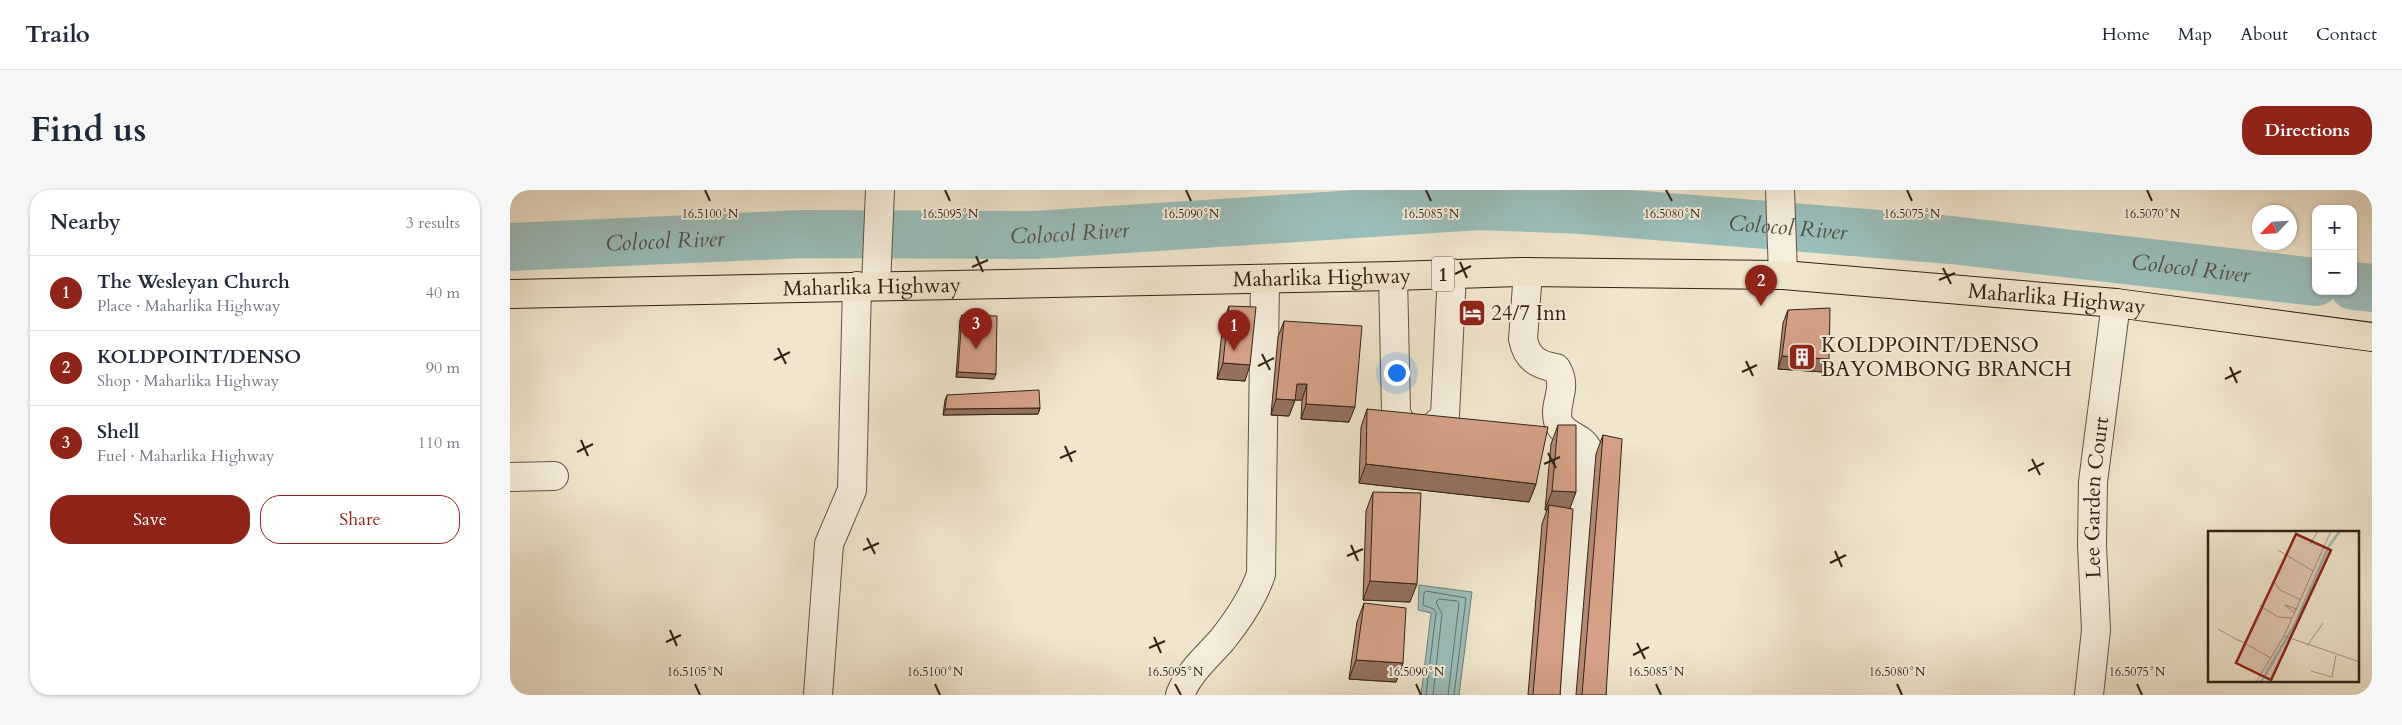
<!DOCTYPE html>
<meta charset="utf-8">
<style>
:root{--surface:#fff;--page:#f6f6f7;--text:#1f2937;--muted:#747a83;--line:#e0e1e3;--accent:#8f2418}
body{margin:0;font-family:Cardo,serif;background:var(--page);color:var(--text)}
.controls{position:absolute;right:15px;top:15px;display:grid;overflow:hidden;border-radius:10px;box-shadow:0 1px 4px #0004}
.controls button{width:45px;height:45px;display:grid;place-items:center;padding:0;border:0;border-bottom:1px solid var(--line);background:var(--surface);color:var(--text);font:25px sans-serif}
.compass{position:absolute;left:1742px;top:15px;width:45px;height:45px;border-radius:50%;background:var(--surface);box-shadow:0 1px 4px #0004;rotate:245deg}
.you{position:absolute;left:886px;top:182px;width:18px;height:18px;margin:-12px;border:4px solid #fff;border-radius:50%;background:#1a73e8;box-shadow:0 0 0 8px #1a73e833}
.badge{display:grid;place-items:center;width:32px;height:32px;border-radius:50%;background:var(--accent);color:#fff;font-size:16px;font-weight:700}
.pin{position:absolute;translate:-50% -41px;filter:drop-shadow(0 1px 2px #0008)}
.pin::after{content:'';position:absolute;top:26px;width:18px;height:15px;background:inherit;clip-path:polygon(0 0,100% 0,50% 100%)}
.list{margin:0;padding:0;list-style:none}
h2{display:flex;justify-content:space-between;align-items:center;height:65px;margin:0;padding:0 20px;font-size:21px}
h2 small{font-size:16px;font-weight:400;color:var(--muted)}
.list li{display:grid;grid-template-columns:32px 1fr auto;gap:15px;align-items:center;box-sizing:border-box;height:75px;padding:0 20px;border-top:1px solid var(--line)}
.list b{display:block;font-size:19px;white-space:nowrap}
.list p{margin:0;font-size:16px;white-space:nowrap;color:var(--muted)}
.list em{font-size:16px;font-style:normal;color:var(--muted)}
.actions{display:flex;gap:10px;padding:15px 20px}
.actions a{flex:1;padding:11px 0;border:1px solid var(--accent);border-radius:20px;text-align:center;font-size:18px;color:var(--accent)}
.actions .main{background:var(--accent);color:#fff}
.map{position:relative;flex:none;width:1862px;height:505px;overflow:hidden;border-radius:20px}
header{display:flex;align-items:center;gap:30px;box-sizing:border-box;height:70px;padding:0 25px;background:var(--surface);border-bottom:1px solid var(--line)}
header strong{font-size:24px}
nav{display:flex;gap:28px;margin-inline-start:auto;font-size:18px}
.intro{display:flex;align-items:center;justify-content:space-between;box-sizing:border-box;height:120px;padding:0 30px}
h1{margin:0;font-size:35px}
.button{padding:12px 22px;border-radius:20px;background:var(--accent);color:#fff;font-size:18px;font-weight:700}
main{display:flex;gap:30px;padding:0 30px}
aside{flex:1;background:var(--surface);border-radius:20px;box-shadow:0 1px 4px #0004}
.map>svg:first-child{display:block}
.water{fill:#9bbfbc;stroke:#71817a}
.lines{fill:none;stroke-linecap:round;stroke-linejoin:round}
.shore{stroke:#667169;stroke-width:1}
.river{stroke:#9bbfbc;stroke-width:48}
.minor-casing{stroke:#615444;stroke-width:30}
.major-casing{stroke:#312316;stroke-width:30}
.minor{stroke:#f5efde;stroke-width:28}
.major{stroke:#f0e6cd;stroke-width:28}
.wall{fill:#b78a74;stroke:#312316}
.shaded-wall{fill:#95715e;stroke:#312316}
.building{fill:#d5a187;stroke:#312316}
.ticks{fill:none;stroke:#312316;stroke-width:2}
.labels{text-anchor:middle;stroke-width:4;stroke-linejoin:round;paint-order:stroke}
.shield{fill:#f5efde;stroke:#6c6052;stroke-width:1}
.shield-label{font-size:20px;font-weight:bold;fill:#312316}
.street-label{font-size:21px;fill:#312316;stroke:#f5efde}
.poi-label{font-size:21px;fill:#312316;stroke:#f5efde;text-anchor:start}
.water-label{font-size:22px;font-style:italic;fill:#515248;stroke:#f5efde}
.inset-river{fill:none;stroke:#9bbfbc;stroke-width:2.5}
.inset-road{fill:none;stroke:#a49884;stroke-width:1}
.view{fill:#8f2418;fill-opacity:0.15;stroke:#8f2418;stroke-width:2.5}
.inset-edge{fill:none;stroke:#312316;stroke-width:2.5}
.ticks-label{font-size:12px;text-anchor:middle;fill:#312316;stroke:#f5efde;stroke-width:4;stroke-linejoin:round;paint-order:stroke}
</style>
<header>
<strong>Trailo</strong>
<nav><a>Home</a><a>Map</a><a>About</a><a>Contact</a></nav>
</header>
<div class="intro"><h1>Find us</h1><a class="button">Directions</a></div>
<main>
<aside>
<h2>Nearby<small>3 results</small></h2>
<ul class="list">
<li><span class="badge">1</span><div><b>The Wesleyan Church</b><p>Place · Maharlika Highway</p></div><em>40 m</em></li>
<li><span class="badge">2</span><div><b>KOLDPOINT/DENSO</b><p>Shop · Maharlika Highway</p></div><em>90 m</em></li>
<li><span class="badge">3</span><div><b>Shell</b><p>Fuel · Maharlika Highway</p></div><em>110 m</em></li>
</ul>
<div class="actions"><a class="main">Save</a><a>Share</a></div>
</aside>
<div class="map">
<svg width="1862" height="505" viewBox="0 0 1862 505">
<rect width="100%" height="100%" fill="#f0e6cd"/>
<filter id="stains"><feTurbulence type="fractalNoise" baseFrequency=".004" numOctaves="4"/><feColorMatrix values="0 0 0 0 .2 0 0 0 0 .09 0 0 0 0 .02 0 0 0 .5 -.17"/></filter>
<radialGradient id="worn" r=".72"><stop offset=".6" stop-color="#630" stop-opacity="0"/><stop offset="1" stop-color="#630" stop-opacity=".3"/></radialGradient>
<path class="water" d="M909 395 962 402 949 505H911L921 423 908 420Z"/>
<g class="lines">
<path class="shore" d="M916 505 926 423 924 419 913 415 914 403 916 401 956 408 944 505
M923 505 932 424 926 412 929 409 947 411 949 413 938 505"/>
<g class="river">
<path id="s1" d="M0 57 294 44 525 45 968 16 1072 20 1441 50 1806 92"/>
<path d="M1843 96 1862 98"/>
</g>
<g class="minor-casing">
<g id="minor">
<path d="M1270 0 1273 85"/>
<path d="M1018 82 1013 149C1017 169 1028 175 1046 178 1059 198 1043 212 1048 231 1053 247 1072 245 1078 260L1056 505"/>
<path d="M883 86 886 222C895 249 920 245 935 225L942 83"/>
<path d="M366 96 370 0"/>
<path d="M0 287 44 286"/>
<path d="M308 505 319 354 342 300 347 96"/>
<path d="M670 505C678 483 696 468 712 450 728 430 743 408 751 384L755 89"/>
<path id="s2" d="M1579 505 1586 440 1582 355 1583 292 1606 113"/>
</g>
</g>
<g class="major-casing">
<g id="major">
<path id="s3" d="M0 104 883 86 1009 82 1273 85 1606 113 1862 147"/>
</g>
</g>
<use href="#minor" class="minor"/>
<use href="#major" class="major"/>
</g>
<path class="wall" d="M719 116 735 191 707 189 713 132Z
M1278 120 1314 182 1268 179 1273 133Z
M452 125 484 189 446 187 450 130Z
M774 131 839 232 791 229 792 210H785L779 226 761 225 768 147Z
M437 205 530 218 528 224 433 225 435 210Z
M857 219 1026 294 1019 312 849 293 851 237Z
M1048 235 1060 318 1050 505H1018L1032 334 1037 320H1035L1041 254Z
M1093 245 1096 505H1066L1086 264Z
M863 302 900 412 853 410 856 321Z
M854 413 893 473 886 492 839 489 847 432Z"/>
<path class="shaded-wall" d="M1272 166 1319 169 1314 182 1268 179Z
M713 173 740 175 735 191 707 189Z
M448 182 486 184 484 189 446 187Z
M787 194H797L792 210H782Z
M766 209 785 210 779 226 761 225Z
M796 214 845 217 839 232 791 229Z
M530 218 528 224 433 225 435 219Z
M856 274 1026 294 1019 312 849 293Z
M1042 301 1066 302 1059 321 1039 315 1037 320H1035Z
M860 391 907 394 900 412 853 410Z
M846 470 893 473 886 492 839 489Z"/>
<path class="building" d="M719 116 746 117 740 175 713 173Z
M1320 118 1319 169 1272 166 1278 120Z
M452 125 487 126 486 184 448 182Z
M774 131 852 136 845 217 796 214 797 194H787L785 210 766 209Z
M529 200 530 218 435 219 437 205Z
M857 219 1038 237 1026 294 856 274Z
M1048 235H1066V302L1042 301Z
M1093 245 1112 249 1096 505H1072Z
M863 302 911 303 907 394 860 391Z
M1039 315 1063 319 1050 505H1023Z
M854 413 896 418 893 473 846 470Z"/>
<path class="ticks" d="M195 0 200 11M435 0 440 11M676 0 681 11M916 0 921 11M1156 0 1162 11M1397 0 1402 11M1637 0 1642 11M466 66 473 82M950 72 957 88M462 77 478 70M1433 78 1441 94M945 84 961 76M1429 90 1445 83M268 158 276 174M752 164 760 180M264 170 280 162M1236 171 1243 186M748 176 764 168M1720 177 1727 193M1232 182 1247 175M1715 189 1731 181M71 250 78 266M555 256 562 272M67 262 83 254M1038 263 1046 278M550 268 566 261M1522 269 1530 285M1034 274 1050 267M1518 281 1534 273M357 348 365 364M841 355 848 371M353 360 369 353M1325 361 1332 377M837 366 853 359M1320 373 1336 365M160 440 167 456M644 447 651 463M156 452 171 445M1127 453 1135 469M639 458 655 451M1123 465 1139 457M185 494 190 505M425 494 430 505M665 494 671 505M906 494 911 505M1146 494 1151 505M1387 494 1392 505M1627 494 1632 505"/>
<defs>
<g id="hotel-square" transform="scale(1.4375)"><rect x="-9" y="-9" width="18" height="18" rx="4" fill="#8f2418" stroke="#f5efde"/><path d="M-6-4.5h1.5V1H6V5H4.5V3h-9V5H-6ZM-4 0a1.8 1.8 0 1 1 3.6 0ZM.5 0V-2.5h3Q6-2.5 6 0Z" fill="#fff"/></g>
<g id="building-square" transform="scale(1.4375)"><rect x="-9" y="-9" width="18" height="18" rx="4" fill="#8f2418" stroke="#f5efde"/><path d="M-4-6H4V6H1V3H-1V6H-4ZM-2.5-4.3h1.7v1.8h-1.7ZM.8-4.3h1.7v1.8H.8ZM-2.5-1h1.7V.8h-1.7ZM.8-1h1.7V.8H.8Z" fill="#fff"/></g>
</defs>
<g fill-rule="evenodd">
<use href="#hotel-square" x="962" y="123"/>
<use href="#building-square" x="1292" y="167"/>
</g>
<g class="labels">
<rect class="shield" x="922" y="66.5" width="22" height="35" rx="4"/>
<g class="shield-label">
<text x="933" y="91">1</text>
</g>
<g class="street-label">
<text dy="7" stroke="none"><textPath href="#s3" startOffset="812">Maharlika Highway</textPath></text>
<text dy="7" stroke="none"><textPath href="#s3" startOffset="362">Maharlika Highway</textPath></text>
<text dy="7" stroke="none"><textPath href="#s3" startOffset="1548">Maharlika Highway</textPath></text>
<text dy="7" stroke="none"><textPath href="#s2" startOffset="198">Lee Garden Court</textPath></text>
</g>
<g class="poi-label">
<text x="981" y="130">24/7 Inn</text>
<text x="1311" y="162">KOLDPOINT/DENSO<tspan x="1311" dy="24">BAYOMBONG BRANCH</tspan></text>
</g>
<g class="water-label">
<text dy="8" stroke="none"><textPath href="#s1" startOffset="1280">Colocol River</textPath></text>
<text dy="8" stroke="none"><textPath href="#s1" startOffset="560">Colocol River</textPath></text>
<text dy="8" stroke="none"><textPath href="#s1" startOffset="155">Colocol River</textPath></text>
<text dy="8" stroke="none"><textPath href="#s1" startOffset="1685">Colocol River</textPath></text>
</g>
</g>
<g transform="translate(1698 341)">
<rect width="151" height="151" fill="#f0e6cd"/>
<path class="inset-river" d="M53 151 87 93 121 15 132 0"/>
<path class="inset-road" d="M102 13 110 0M70 19 105 40M65 49 72 59 93 69M51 74 70 86 84 87M87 82 77 74 89 78M10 98 31 110 28 108M76 105 152 131M31 109 63 127M99 115 115 92M103 140 124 146 128 124M48 151 76 105 123 0"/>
<path class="view" d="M88 3 123 19 63 149 28 132Z"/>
<rect width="151" height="151" class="inset-edge"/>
</g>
<g class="ticks-label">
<text x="200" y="28">16.5100°N</text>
<text x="440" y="28">16.5095°N</text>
<text x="681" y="28">16.5090°N</text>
<text x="921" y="28">16.5085°N</text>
<text x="1162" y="28">16.5080°N</text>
<text x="1402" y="28">16.5075°N</text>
<text x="1642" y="28">16.5070°N</text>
<text x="185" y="486">16.5105°N</text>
<text x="425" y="486">16.5100°N</text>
<text x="665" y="486">16.5095°N</text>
<text x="906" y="486">16.5090°N</text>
<text x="1146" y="486">16.5085°N</text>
<text x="1387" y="486">16.5080°N</text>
<text x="1627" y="486">16.5075°N</text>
</g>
<rect width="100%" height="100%" filter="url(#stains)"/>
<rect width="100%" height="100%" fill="url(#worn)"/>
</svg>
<div class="controls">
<button>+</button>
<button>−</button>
</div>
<svg class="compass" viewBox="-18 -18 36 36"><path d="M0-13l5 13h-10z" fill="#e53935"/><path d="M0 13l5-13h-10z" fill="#747a83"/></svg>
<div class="you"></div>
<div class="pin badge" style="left:724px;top:161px">1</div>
<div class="pin badge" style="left:1251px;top:116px">2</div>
<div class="pin badge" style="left:466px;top:159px">3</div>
</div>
</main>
